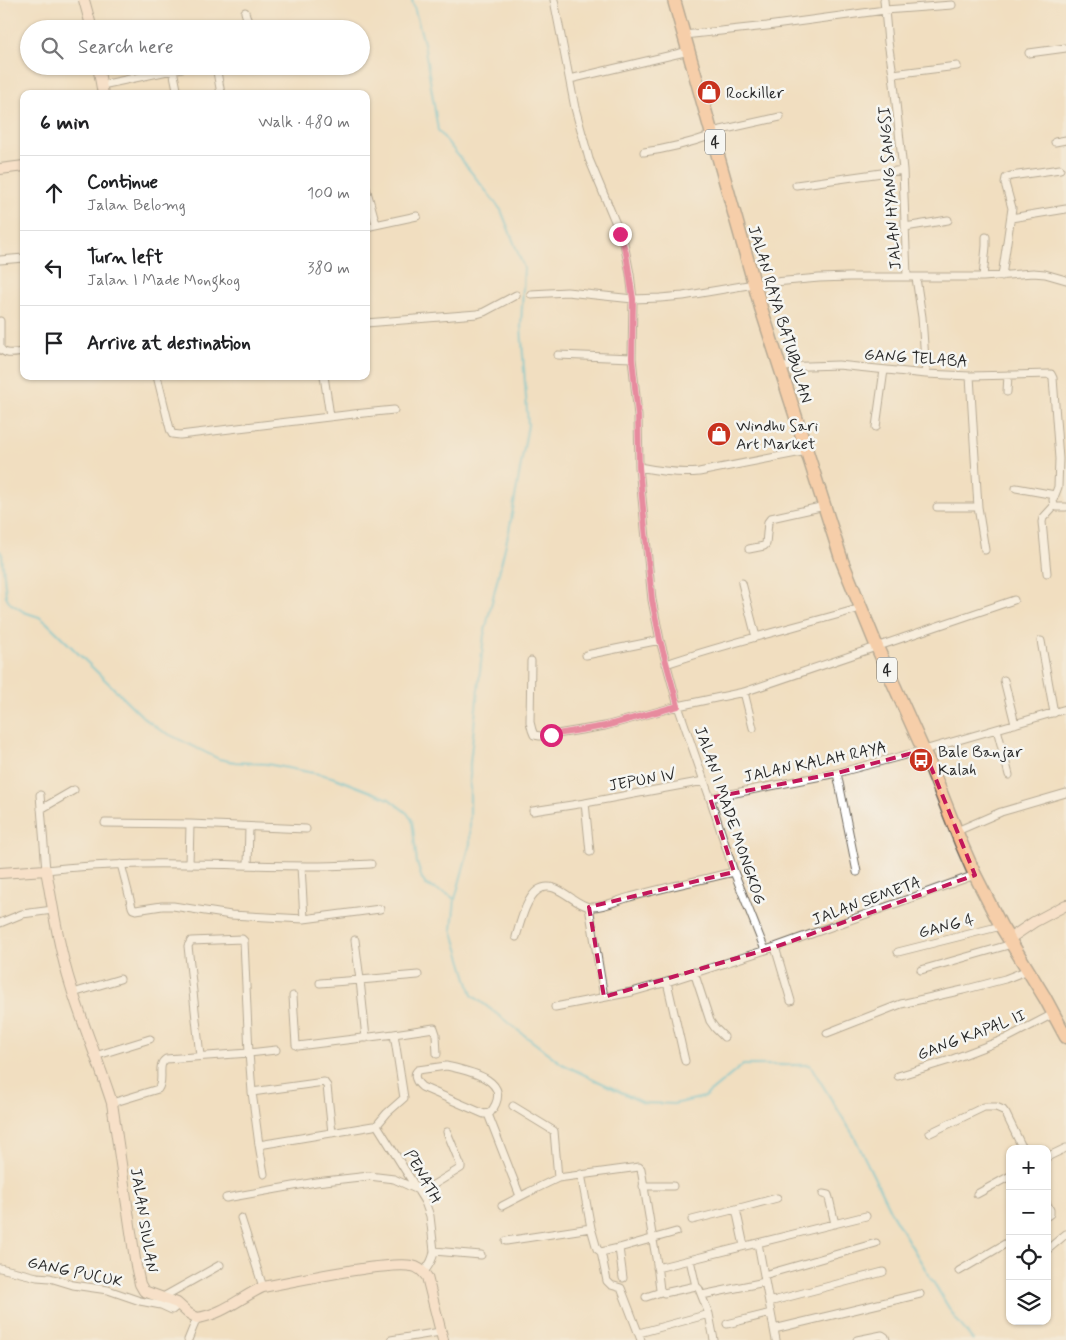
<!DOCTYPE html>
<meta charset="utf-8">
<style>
:root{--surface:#fff;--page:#f2f2f2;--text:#202124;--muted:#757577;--line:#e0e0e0}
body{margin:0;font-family:Mynerve,sans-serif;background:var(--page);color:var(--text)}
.controls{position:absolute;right:15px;bottom:15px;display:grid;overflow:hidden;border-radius:10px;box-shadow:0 1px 4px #0004}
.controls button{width:45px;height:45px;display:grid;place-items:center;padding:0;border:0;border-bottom:1px solid var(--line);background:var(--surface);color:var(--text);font:25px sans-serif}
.stop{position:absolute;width:15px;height:15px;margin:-11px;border:4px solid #db2777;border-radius:50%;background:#fff}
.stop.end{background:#db2777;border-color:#fff;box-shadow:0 1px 5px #0008}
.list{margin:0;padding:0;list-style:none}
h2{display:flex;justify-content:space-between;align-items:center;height:65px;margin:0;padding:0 20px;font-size:21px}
h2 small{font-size:16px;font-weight:400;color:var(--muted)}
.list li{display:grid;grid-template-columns:32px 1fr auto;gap:15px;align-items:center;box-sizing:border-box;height:75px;padding:0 20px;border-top:1px solid var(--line)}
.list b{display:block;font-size:19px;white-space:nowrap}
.list p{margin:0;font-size:16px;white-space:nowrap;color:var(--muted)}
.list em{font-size:16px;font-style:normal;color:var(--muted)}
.icon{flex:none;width:28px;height:28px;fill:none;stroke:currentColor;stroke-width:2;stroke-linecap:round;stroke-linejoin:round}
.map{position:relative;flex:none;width:1066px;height:1340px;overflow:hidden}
.search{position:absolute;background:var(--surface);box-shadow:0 1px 4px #0004;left:20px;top:20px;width:350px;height:55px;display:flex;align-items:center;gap:12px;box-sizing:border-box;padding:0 18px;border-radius:28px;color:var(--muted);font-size:19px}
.panel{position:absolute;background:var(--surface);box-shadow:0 1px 4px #0004;left:20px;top:90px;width:350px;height:290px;border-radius:10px}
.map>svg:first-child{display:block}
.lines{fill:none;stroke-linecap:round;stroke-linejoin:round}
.stream{stroke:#52bccf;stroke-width:2.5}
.street-casing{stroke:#706a5f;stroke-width:9}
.secondary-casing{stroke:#706a5f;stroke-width:12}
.highway-casing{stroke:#706a5f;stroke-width:15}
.street{stroke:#fff;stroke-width:7}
.secondary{stroke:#fee3d2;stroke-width:10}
.highway{stroke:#fcba8e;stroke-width:12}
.route{stroke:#db2777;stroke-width:6}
.marked{fill:none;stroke:#c2185b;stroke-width:4;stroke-dasharray:10 6;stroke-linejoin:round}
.labels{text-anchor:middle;stroke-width:5;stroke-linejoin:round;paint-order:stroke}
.shield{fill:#f6f6f2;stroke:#686867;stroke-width:1}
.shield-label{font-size:15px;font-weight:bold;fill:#2b2b2b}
.poi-label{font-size:16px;fill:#2b2b2b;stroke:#f6f6f2;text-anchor:start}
.street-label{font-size:16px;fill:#2b2b2b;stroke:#f6f6f2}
</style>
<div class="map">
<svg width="1066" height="1340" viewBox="0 0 1066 1340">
<rect width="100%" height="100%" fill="#f6f6f2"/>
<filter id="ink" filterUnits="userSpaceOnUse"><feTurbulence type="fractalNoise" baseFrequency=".02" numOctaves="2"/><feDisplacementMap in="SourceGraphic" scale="10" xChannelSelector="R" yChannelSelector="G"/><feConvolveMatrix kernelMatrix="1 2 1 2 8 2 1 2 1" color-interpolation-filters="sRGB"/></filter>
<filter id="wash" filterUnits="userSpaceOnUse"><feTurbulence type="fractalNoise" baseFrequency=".0096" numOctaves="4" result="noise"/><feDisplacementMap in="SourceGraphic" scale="20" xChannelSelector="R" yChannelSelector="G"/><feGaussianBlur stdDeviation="1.12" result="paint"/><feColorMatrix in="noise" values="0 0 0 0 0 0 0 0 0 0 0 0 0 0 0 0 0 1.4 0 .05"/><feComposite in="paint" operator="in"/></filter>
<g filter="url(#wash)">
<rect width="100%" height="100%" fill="#f1dec0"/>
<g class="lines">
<path class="stream" d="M412 0 424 43 438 130 501 210 524 268 521 327 528 425 509 531 484 635 470 763V844L455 899 452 929 472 995 562 1064 644 1103 674 1104 704 1097 743 1065H810L854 1136 892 1214 955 1318 973 1340
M0 551 2 555 6 596 10 603 24 612 39 617 46 622 144 718 160 730 219 759 235 762 267 764 324 775 335 778 389 799 407 813 412 820 417 863 422 879 426 885 449 895 454 899"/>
</g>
</g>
<g filter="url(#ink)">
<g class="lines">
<g class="street-casing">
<path id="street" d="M554 0 575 108 589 159 624 243 630 274 633 299 632 358 638 416 639 467 652 600 660 640 678 706 704 781 710 798 734 872 765 950
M884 0 888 42 893 74 903 170 907 277
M245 12 250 29
M684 35 767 26 885 10 952 5
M1029 53 1066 48
M216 66 221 94
M173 70 178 94
M893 74 957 66
M570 79 689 51
M102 85 191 66
M712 132 780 117
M1055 142 1066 140
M644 152C668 149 690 143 713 135
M796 185 903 170
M366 188 376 224
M1011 218 1066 209
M366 227 417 216
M905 227 948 220
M0 260 24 258
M1002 276 1012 208 1005 183 1006 178 1011 176 1060 169
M983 277 986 246V237
M916 278 922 317 926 374
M531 294 567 292 633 299 660 298 683 296 754 284 819 278 849 277H983L1033 273 1045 274 1066 280
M0 321V348C5 356 15 353 24 352
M366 323 477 314 484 312 516 295
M558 355 632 358
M779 367 838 365 926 374 970 376 1051 374 1053 378 1059 459 1058 487 1053 500 1054 506 1057 507H1066
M157 376 170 429 172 434 180 435 354 414 394 410
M324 376 330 416
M970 376 978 507 985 550
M1007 392 1008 375
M876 427 884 370
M639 467C659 471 678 474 699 472L807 451
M1016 488 1055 495
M937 507H978
M749 549 764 546 766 544 768 522 771 518 825 506
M1047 573 1042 522 1043 518 1054 506
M742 583 756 637
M1041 641 1054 713
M586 655 660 640
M531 661 530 722 532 730 534 735 540 736 551 735 605 726 678 706 744 692 1014 600
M666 664C730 642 796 627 861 608
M1004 680 1015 724
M744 692 753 728
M997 729 1009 775
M837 773 857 872
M40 795 46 870C135 859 224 866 314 866 333 866 352 865 371 864
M710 798 837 773 924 750 1066 709
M585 803 590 852
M41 809 74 790
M533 811 585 803 704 781
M105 823 190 824 306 829
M957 831 1001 812 1066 793
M121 864 132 907 133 909 136 910 162 906H173L231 915 304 919 380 909
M189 864 190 824
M248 865 249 827
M301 866 304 919
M589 907 604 997
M0 923 22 914 53 910
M516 937C520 924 526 898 538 890 556 878 573 905 590 907 603 908 618 900 630 897 665 887 700 880 734 872
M775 947 791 1001
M898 952 1001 926
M921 970 1012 944
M694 972 710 1021 715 1028 724 1037
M667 982 685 1061
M320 983 360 980 355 940
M73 993 120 979
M293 996 296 1045 298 1046 394 1034 404 1098 387 1113 377 1125 425 1202 430 1216 434 1251C433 1260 429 1265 424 1272
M555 1007 632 992 667 982 775 947 975 875
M827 1033 901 1004 963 990 1005 979 1028 970
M394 1034 434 1028 436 1034 437 1054
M366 1038 360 980 418 975
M276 1050 249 1053 252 1092 259 1145 373 1126
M95 1056 150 1039
M446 1066C469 1071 516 1080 490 1113L484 1114 422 1087C417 1083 412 1075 418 1070Z
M898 1076 950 1060 1005 1039 1053 1014
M252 1092 324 1082 327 1086 332 1133
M112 1103 158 1089C165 1080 156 1065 166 1059L249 1053 244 941 242 939 191 941 188 946 200 1056
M513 1106 554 1131 558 1178
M488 1114 520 1196
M930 1133 984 1107H996L1003 1110 1006 1114 1023 1149
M259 1145 264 1174
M1047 1157 1066 1148
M581 1174 591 1228
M643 1186H673
M420 1193 461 1168V1166L447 1132
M823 1194 828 1195 829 1198 835 1224
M977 1194 1010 1176
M226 1198 316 1182 369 1176 394 1179 418 1190
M1047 1204 1050 1210V1214L1047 1216
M502 1206 529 1192 558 1178 639 1167 641 1169 657 1264 660 1290 664 1293 696 1286 699 1289 709 1314 714 1340
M736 1209 777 1198
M241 1218 263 1287
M692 1220 736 1209 744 1246
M506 1241 591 1228 597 1249 601 1252 619 1248 676 1232
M758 1243 776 1340
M619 1248 623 1278
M1047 1250 1066 1234
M434 1251 481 1255
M601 1252 607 1281 611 1285 621 1288 641 1340
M690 1260 696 1286
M0 1268 37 1277 50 1278 73 1285 108 1290 140 1301 161 1305 172 1310 179 1304
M657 1268 866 1216
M959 1271 1010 1241
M764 1275 876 1243
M702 1295 765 1282
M163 1297 220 1265
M646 1297 661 1292
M769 1302 883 1272
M727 1324 771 1313
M774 1329 920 1294
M639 1333 709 1314
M188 1340 197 1318
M391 1340 440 1332
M857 1340 882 1335 885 1337 886 1340"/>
</g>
<g class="secondary-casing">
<path id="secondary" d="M84 0 92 29
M98 66 103 94
M0 169 24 166
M0 873 46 870C53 907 58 946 70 983 82 1023 99 1062 112 1103L136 1266 140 1284 144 1291 177 1303 188 1313 197 1318C222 1315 241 1297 263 1287 301 1280 339 1271 377 1267 388 1266 401 1264 412 1266 419 1267 423 1271 427 1277L443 1340
M1009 939 1034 922 1066 905"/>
</g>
<g class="highway-casing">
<path id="highway" d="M674 0 761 308 842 561 877 647 930 765 961 843 975 875 1001 926 1045 998 1066 1037"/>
</g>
<use href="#street" class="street"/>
<use href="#secondary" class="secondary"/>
<use href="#highway" class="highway"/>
</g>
</g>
<g class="lines" filter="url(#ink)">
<path class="route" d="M551 735 605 726 678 706 660 640 652 600 639 467 638 416 632 358 633 299 626 253 620 234"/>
</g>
<path d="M0 0H1066V1340H0ZM924 750 975 875 775 947 604 997 589 907 734 872 710 798 837 773Z" fill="#f1dec0" fill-opacity=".55" fill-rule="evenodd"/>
<path class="marked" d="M924 750 975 875 775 947 604 997 589 907 734 872 710 798 837 773Z"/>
<defs>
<g id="shop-disc" transform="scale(1.25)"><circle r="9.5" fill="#c8321e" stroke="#f6f6f2"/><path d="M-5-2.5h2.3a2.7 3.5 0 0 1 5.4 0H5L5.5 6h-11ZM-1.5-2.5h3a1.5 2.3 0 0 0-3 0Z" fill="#fff"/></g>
<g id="bus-disc" transform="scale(1.25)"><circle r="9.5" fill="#c8321e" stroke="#f6f6f2"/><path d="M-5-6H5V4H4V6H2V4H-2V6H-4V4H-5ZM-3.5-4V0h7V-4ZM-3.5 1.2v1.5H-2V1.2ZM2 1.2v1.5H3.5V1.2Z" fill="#fff"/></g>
</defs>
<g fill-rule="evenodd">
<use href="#shop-disc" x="709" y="92"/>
<use href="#shop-disc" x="719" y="434"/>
<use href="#bus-disc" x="921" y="760"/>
</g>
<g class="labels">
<g class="shield">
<rect x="705" y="129.5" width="20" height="25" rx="4"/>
<rect x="877" y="657.5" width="20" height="25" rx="4"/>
</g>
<g class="shield-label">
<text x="715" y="147">4</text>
<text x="887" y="675">4</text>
</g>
<g class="poi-label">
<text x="726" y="98">Rockiller</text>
<text x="736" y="431">Windhu Sari<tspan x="736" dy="18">Art Market</tspan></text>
<text x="938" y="757">Bale Banjar<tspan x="938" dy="18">Kalah</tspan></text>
</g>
<g class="street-label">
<text transform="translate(889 188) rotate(-94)" y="6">JALAN HYANG SANGSI</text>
<text transform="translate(781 314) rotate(73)" y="6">JALAN RAYA BATUBULAN</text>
<text transform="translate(916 357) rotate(4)" y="6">GANG TELABA</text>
<text transform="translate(815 761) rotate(-12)" y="6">JALAN KALAH RAYA</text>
<text transform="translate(642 779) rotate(-10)" y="6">JEPUN IV</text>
<text transform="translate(731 815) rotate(71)" y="6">JALAN I MADE MONGKOG</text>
<text transform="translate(866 900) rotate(-20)" y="6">JALAN SEMETA</text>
<text transform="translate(946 925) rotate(-14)" y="6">GANG 4</text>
<text transform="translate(971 1034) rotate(-21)" y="6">GANG KAPAL II</text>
<text transform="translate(424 1176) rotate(60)" y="6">PENATH</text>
<text transform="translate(145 1220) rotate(81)" y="6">JALAN SIULAN</text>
<text transform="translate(75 1271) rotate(12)" y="6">GANG PUCUK</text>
</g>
</g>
</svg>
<div class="controls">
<button>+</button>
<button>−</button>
<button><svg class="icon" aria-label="locate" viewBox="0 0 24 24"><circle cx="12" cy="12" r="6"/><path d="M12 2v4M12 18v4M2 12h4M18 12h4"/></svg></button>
<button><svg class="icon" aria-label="layers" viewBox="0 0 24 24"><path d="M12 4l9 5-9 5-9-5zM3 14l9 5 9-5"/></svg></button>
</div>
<div class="stop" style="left:551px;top:735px"></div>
<div class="stop end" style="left:620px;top:234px"></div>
<div class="search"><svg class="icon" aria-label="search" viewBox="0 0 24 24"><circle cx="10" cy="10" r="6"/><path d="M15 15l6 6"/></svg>Search here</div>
<section class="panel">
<h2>6 min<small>Walk · 480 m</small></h2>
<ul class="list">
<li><svg class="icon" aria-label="ahead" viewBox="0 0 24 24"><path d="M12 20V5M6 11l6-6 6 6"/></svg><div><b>Continue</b><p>Jalan Belomg</p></div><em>100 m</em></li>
<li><svg class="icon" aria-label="left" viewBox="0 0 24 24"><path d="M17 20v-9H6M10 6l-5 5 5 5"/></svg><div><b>Turn left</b><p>Jalan I Made Mongkog</p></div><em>380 m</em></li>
<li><svg class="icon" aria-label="arrive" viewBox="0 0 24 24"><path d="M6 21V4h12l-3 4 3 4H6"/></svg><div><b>Arrive at destination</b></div></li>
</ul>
</section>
</div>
